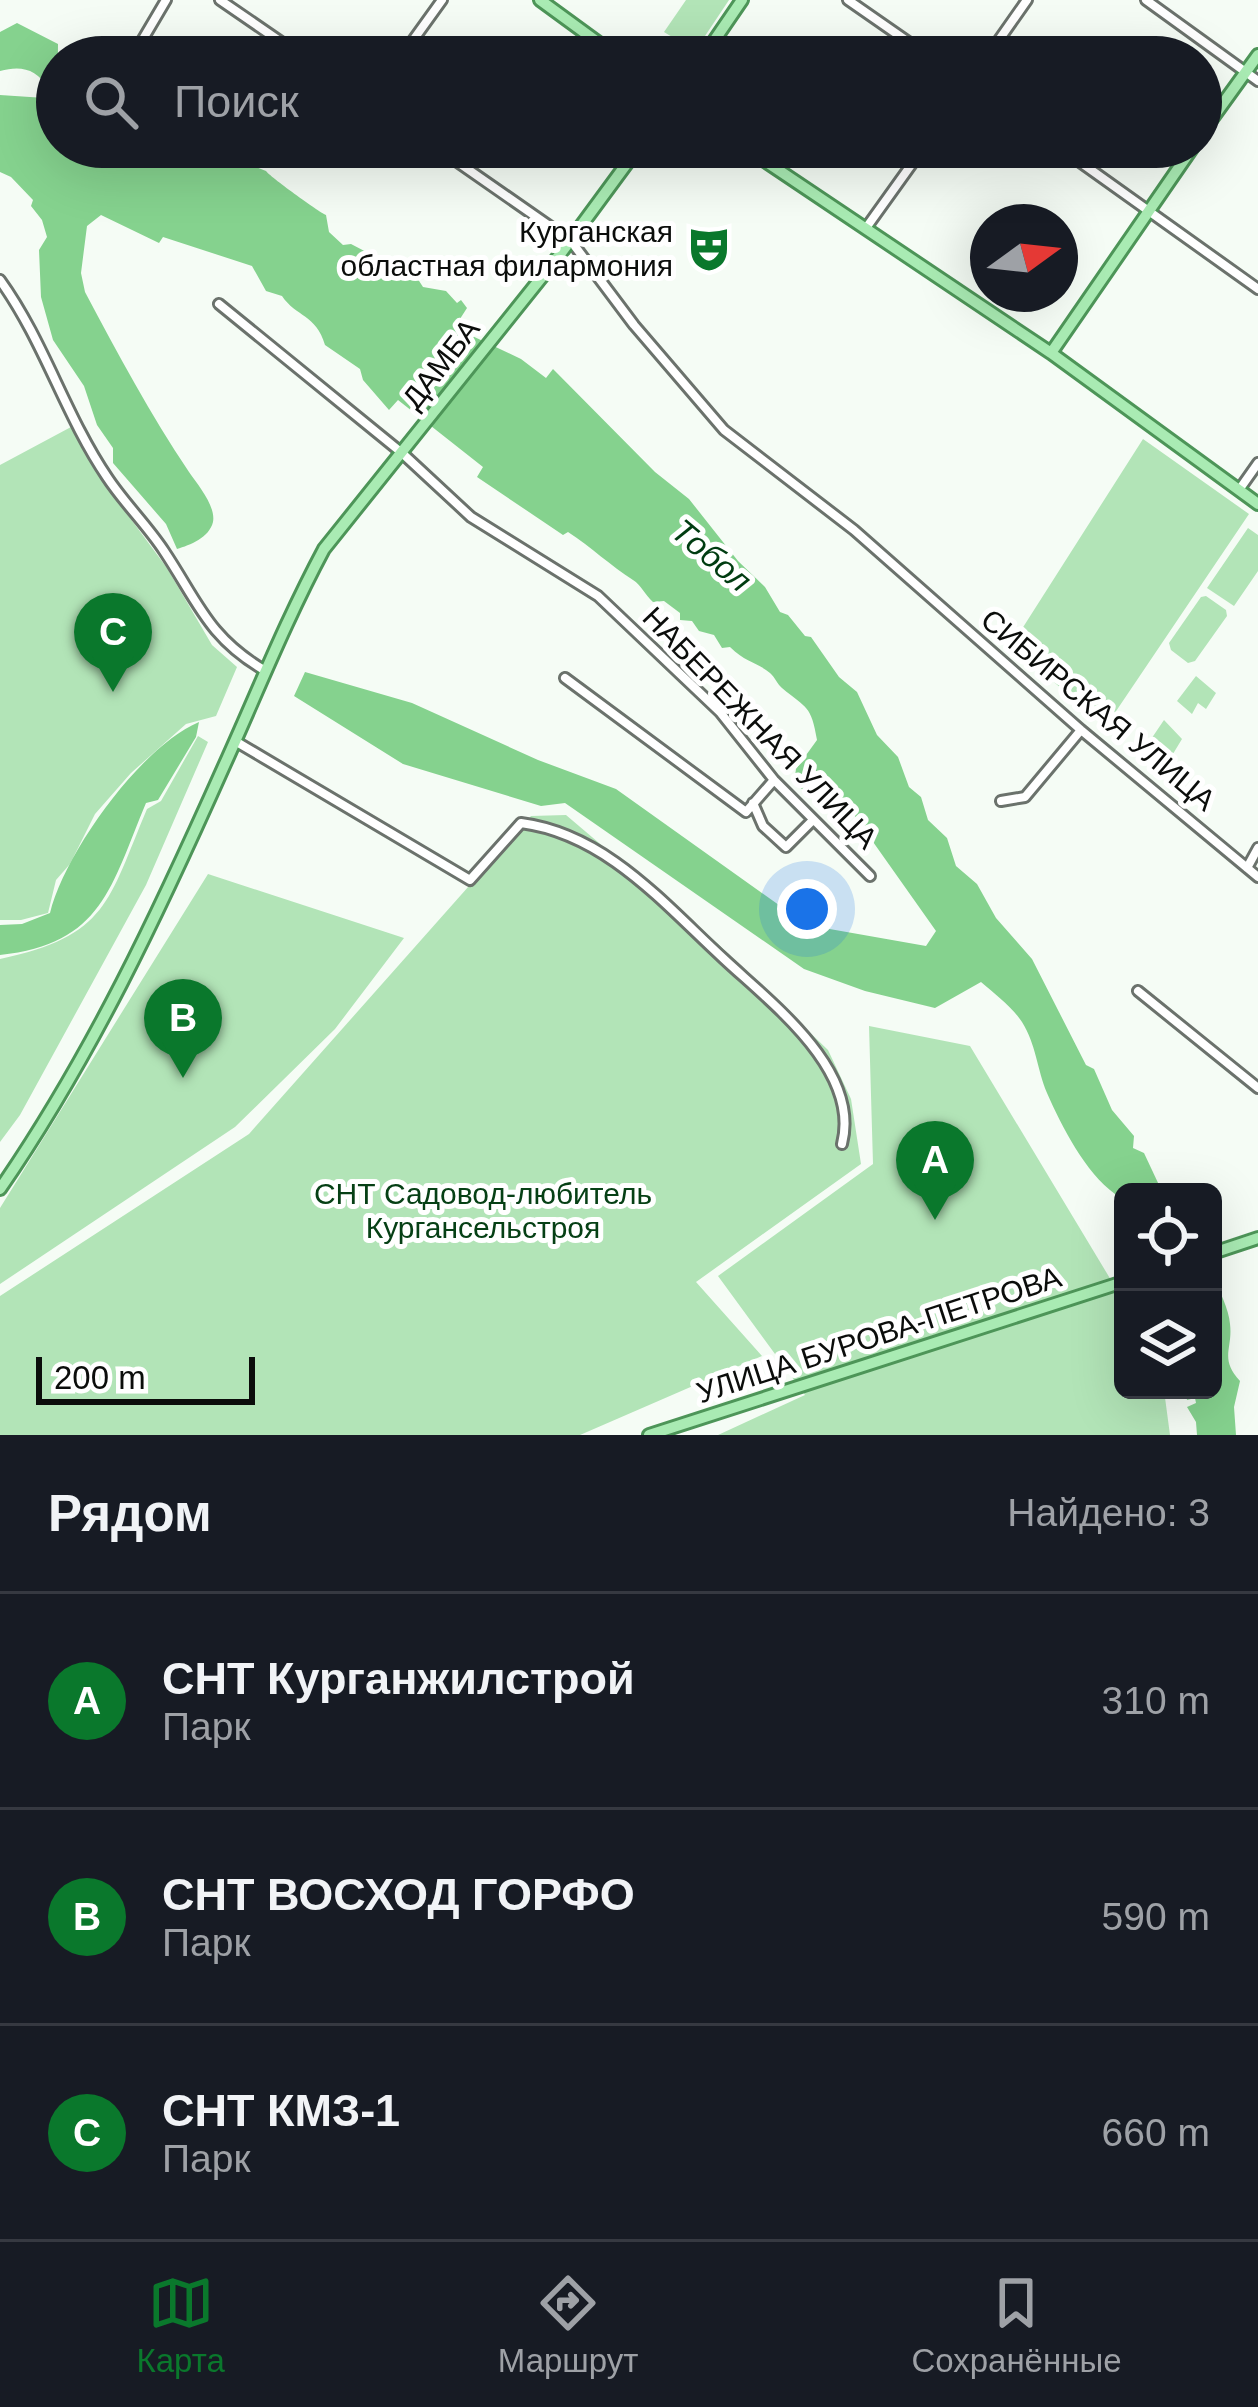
<!DOCTYPE html>
<html lang="ru">
<meta charset="utf-8">
<style>
:root{--surface:#171b24;--page:#20242c;--text:#f1f3f6;--muted:#9ea1a6;--line:#363941;--accent:#0a782c}
body{margin:0;font-family:Helvetica,sans-serif;background:var(--page);color:var(--text)}
.controls{position:absolute;right:36px;bottom:36px;display:grid;overflow:hidden;border-radius:18px;box-shadow:0 12px 48px #0002}
.controls button{width:108px;height:108px;display:grid;place-items:center;padding:0;border:0;border-bottom:3px solid var(--line);background:var(--surface);color:var(--text);font:60px sans-serif}
.compass{position:absolute;left:970px;top:204px;width:108px;height:108px;border-radius:50%;background:var(--surface);box-shadow:0 12px 48px #0002;rotate:75deg}
.scale{position:absolute;left:36px;bottom:30px;width:219px;box-sizing:border-box;padding-left:12px;border:6px solid #0b0d0b;border-top:0;font-size:33px;line-height:42px;white-space:nowrap;color:#0b0d0b;-webkit-text-stroke:9px #fff;paint-order:stroke}
.you{position:absolute;left:807px;top:909px;width:42px;height:42px;margin:-30px;border:9px solid #fff;border-radius:50%;background:#1a73e8;box-shadow:0 0 0 18px #1a73e833}
.badge{display:grid;place-items:center;width:78px;height:78px;border-radius:50%;background:var(--accent);color:#fff;font-size:39px;font-weight:700}
.pin{position:absolute;translate:-50% -99px;filter:drop-shadow(0 3px 6px #0008)}
.pin::after{content:'';position:absolute;top:63px;width:42px;height:36px;background:inherit;clip-path:polygon(0 0,100% 0,50% 100%)}
.list{margin:0;padding:0;list-style:none}
h2{display:flex;justify-content:space-between;align-items:center;height:156px;margin:0;padding:0 48px;font-size:51px}
h2 small{font-size:39px;font-weight:400;color:var(--muted)}
.list li{display:grid;grid-template-columns:78px 1fr auto;gap:36px;align-items:center;box-sizing:border-box;height:216px;padding:0 48px;border-top:3px solid var(--line)}
.list b{display:block;font-size:45px;white-space:nowrap}
.list p{margin:0;font-size:39px;white-space:nowrap;color:var(--muted)}
.list em{font-size:39px;font-style:normal;color:var(--muted)}
.icon{flex:none;width:66px;height:66px;fill:none;stroke:currentColor;stroke-width:2;stroke-linecap:round;stroke-linejoin:round}
.map{position:relative;flex:none;width:1258px;height:1435px;overflow:hidden}
.search{position:absolute;background:var(--surface);box-shadow:0 12px 48px #0002;left:36px;right:36px;top:36px;height:132px;display:flex;align-items:center;gap:30px;box-sizing:border-box;padding:0 42px;border-radius:66px;color:var(--muted);font-size:45px}
.sheet{height:804px;background:var(--surface)}
nav{display:flex;justify-content:space-around;align-items:center;box-sizing:border-box;height:168px;border-top:3px solid var(--line);background:var(--surface);font-size:33px;color:var(--muted)}
nav a{display:grid;justify-items:center;gap:6px}
nav .on{color:var(--accent)}
.map>svg:first-child{display:block}
.green{fill:#b2e4b7}
.water{fill:#85d28e}
.lines{fill:none;stroke-linecap:round;stroke-linejoin:round}
.minor-casing{stroke:#6b726c;stroke-width:14}
.major-casing{stroke:#4d9558;stroke-width:16}
.minor{stroke:#fff;stroke-width:8}
.major{stroke:#a9ebb3;stroke-width:10}
.labels{text-anchor:middle;stroke-width:10;stroke-linejoin:round;paint-order:stroke}
.poi-label{font-size:30px;fill:#0b0d0b;stroke:#fff;text-anchor:end}
.street-label{font-size:30px;fill:#0b0d0b;stroke:#fff}
.park-label{font-size:30px;fill:#064015;stroke:#fff}
.water-label{font-size:33px;font-style:italic;fill:#003c11;stroke:#fff}
</style>
<div class="map">
<svg width="1258" height="1435" viewBox="0 0 1258 1435">
<rect width="100%" height="100%" fill="#f5fcf5"/>
<path class="green" d="M686 0H729L695 51 664 32Z
M71 427 99 476 167 568 212 645 237 667 216 716 186 724 131 773 95 814 70 864 56 880 48 913 21 920H0V465Z
M1143 439 1249 514 1106 726 1011 646Z
M1248 528 1258 535V571L1234 606 1207 588Z
M1206 596 1226 610 1227 616 1195 661 1188 663 1171 650 1169 643 1201 597Z
M1196 676 1216 693 1206 709 1198 703 1192 714 1177 701Z
M1164 720 1182 739 1162 772 1141 754Z
M198 736 208 742 146 885 20 1115 0 1142V959C108 936 108 901 147 809L161 801Z
M566 815 717 943 828 1050 851 1099 861 1164 696 1282 762 1356 580 1435H0V1296L249 1134 531 816Z
M208 874 404 938 335 1029 235 1127 0 1284V1208Z
M869 1026 970 1046 1123 1300V1390H1164L1170 1435H718L805 1395 718 1276 873 1164Z"/>
<path class="water" d="M17 23 58 44 57 147H204L266 171C269 176 319 212 326 215L329 232 343 245 351 244 374 256 368 258 377 266 384 263 393 269 410 267 423 287 446 291 457 303 461 300 467 308 458 322 468 334 521 359 546 378 553 369 655 472 689 499 738 561 765 587 780 612 788 615 805 636 811 637 839 677 857 692 877 735 898 757 909 787 921 797 928 820 947 838 956 866 977 884 996 918 1032 959 1086 1065 1094 1069 1112 1110 1134 1136 1133 1148 1144 1153 1159 1185 1158 1192H1123V1214L1115 1205V1194C1085 1172 1062 1127 1047 1093 1037 1069 1036 1044 1022 1022 1012 1007 995 994 981 982L935 1008 865 991 804 969 565 803 541 806 403 764 294 696 305 672 412 703 538 760 616 789 807 925 926 946 936 931 842 798 813 797 794 783 796 769 817 740C811 705 807 709 782 688 777 684 775 677 770 673 757 662 746 663 730 647L722 648 714 635 699 631 692 621 680 620V613L664 601 653 602C645 595 641 585 633 580 611 566 591 547 568 532L563 535 477 477 483 467 398 400 389 410 363 380 360 369 325 345C316 314 296 317 282 296L266 291 252 266 163 237 159 243 101 215 87 226 81 273 85 292C118 354 150 414 189 472 198 485 216 506 213 522 209 538 190 545 177 549L166 524 113 463V448L97 425 84 386 53 340 41 297 39 250 47 237 42 220 31 206 33 200 11 177 0 172V95L45 98 48 88C37 69 21 65 0 71V32Z
M199 722 196 737 158 800 146 803C111 886 103 944 0 955V925L22 924 50 913C64 854 141 746 199 722Z
M1213 1276C1219 1290 1229 1309 1230 1324 1233 1349 1219 1358 1240 1381L1234 1407 1236 1435H1197L1196 1422 1187 1407 1196 1403 1195 1398 1187 1400 1185 1390H1213Z"/>
<g class="lines">
<g class="minor-casing">
<path id="minor" d="M220 0 303 57
M848 0 930 57
M1146 0 1258 81
M133 56 166 0
M401 57 442 0
M987 57 1027 0
M436 147 571 241 634 325 724 430 854 530 1081 730 1258 877
M1059 147 1258 289
M866 228 924 147
M0 280C44 341 65 415 107 477 124 503 147 525 164 551 198 602 208 637 264 670
M219 304 402 453 471 517 598 596 720 712 774 780 870 876
M1239 490 1258 463
M565 678 746 812 774 780
M235 741 470 880 521 823C606 834 664 904 724 959 771 1003 861 1070 842 1144
M1001 801 1025 797 1081 730
M753 803 763 826 786 847 813 820
M1247 868 1258 848
M1138 991 1258 1088"/>
</g>
<g class="major-casing">
<path id="major" d="M540 0 618 57
M703 57 742 0
M1201 134 1258 55
M744 147 1051 353 1258 504
M1051 353 1193 147
M0 1189C91 1057 159 912 224 766 257 693 286 620 324 549L561 253 639 147
M1213 1253 1258 1238
M649 1435 1123 1282"/>
</g>
<use href="#minor" class="minor"/>
<use href="#major" class="major"/>
</g>
<defs>
<g id="theatre-bare" transform="scale(3.6)"><path d="M-5-5.5Q0-4 5-5.5V0Q5 5 0 6Q-5 5-5 0ZM-3.3-2.5H-1v1.5H-3.3ZM1-2.5H3.3v1.5H1ZM-2.8 1Q0 5.5 2.8 1Z" fill="#0a782c" stroke="#fff" stroke-width="2.5" paint-order="stroke"/></g>
</defs>
<g fill-rule="evenodd">
<use href="#theatre-bare" x="709" y="249"/>
</g>
<g class="labels">
<g class="poi-label">
<text x="673" y="242">Курганская<tspan x="673" dy="34">областная филармония</tspan></text>
</g>
<g class="street-label">
<text transform="translate(441 364) rotate(-52)" y="10">ДАМБА</text>
<text transform="translate(1098 710) rotate(40)" y="10">СИБИРСКАЯ УЛИЦА</text>
<text transform="translate(760 728) rotate(46)" y="10">НАБЕРЕЖНАЯ УЛИЦА</text>
<text transform="translate(879 1335) rotate(-18)" y="10">УЛИЦА БУРОВА-ПЕТРОВА</text>
</g>
<g class="park-label">
<text x="483" y="1204">СНТ Садовод-любитель<tspan x="483" dy="34">Кургансельстроя</tspan></text>
</g>
<g class="water-label">
<text transform="translate(712 555) rotate(40)" y="12">Тобол</text>
</g>
</g>
</svg>
<div class="controls">
<button><svg class="icon" aria-label="locate" viewBox="0 0 24 24"><circle cx="12" cy="12" r="6"/><path d="M12 2v4M12 18v4M2 12h4M18 12h4"/></svg></button>
<button><svg class="icon" aria-label="layers" viewBox="0 0 24 24"><path d="M12 4l9 5-9 5-9-5zM3 14l9 5 9-5"/></svg></button>
</div>
<svg class="compass" viewBox="-18 -18 36 36"><path d="M0-13l5 13h-10z" fill="#e53935"/><path d="M0 13l5-13h-10z" fill="#9ea1a6"/></svg>
<div class="scale">200 m</div>
<div class="you"></div>
<div class="pin badge" style="left:935px;top:1220px">A</div>
<div class="pin badge" style="left:183px;top:1078px">B</div>
<div class="pin badge" style="left:113px;top:692px">C</div>
<div class="search"><svg class="icon" aria-label="search" viewBox="0 0 24 24"><circle cx="10" cy="10" r="6"/><path d="M15 15l6 6"/></svg>Поиск</div>
</div>
<section class="sheet">
<h2>Рядом<small>Найдено: 3</small></h2>
<ul class="list">
<li><span class="badge">A</span><div><b>СНТ Курганжилстрой</b><p>Парк</p></div><em>310 m</em></li>
<li><span class="badge">B</span><div><b>СНТ ВОСХОД ГОРФО</b><p>Парк</p></div><em>590 m</em></li>
<li><span class="badge">C</span><div><b>СНТ КМЗ-1</b><p>Парк</p></div><em>660 m</em></li>
</ul>
</section>
<nav>
<a class="on"><svg class="icon" aria-label="map" viewBox="0 0 24 24"><path d="M3 6l6-2 6 2 6-2v14l-6 2-6-2-6 2zM9 4v14M15 6v14"/></svg>Карта</a>
<a><svg class="icon" aria-label="directions" viewBox="0 0 24 24"><path d="M12 3l9 9-9 9-9-9zM9 14v-3h6M13 9l2 2-2 2"/></svg>Маршрут</a>
<a><svg class="icon" aria-label="saved" viewBox="0 0 24 24"><path d="M7 4h10v16l-5-4-5 4z"/></svg>Сохранённые</a>
</nav>
